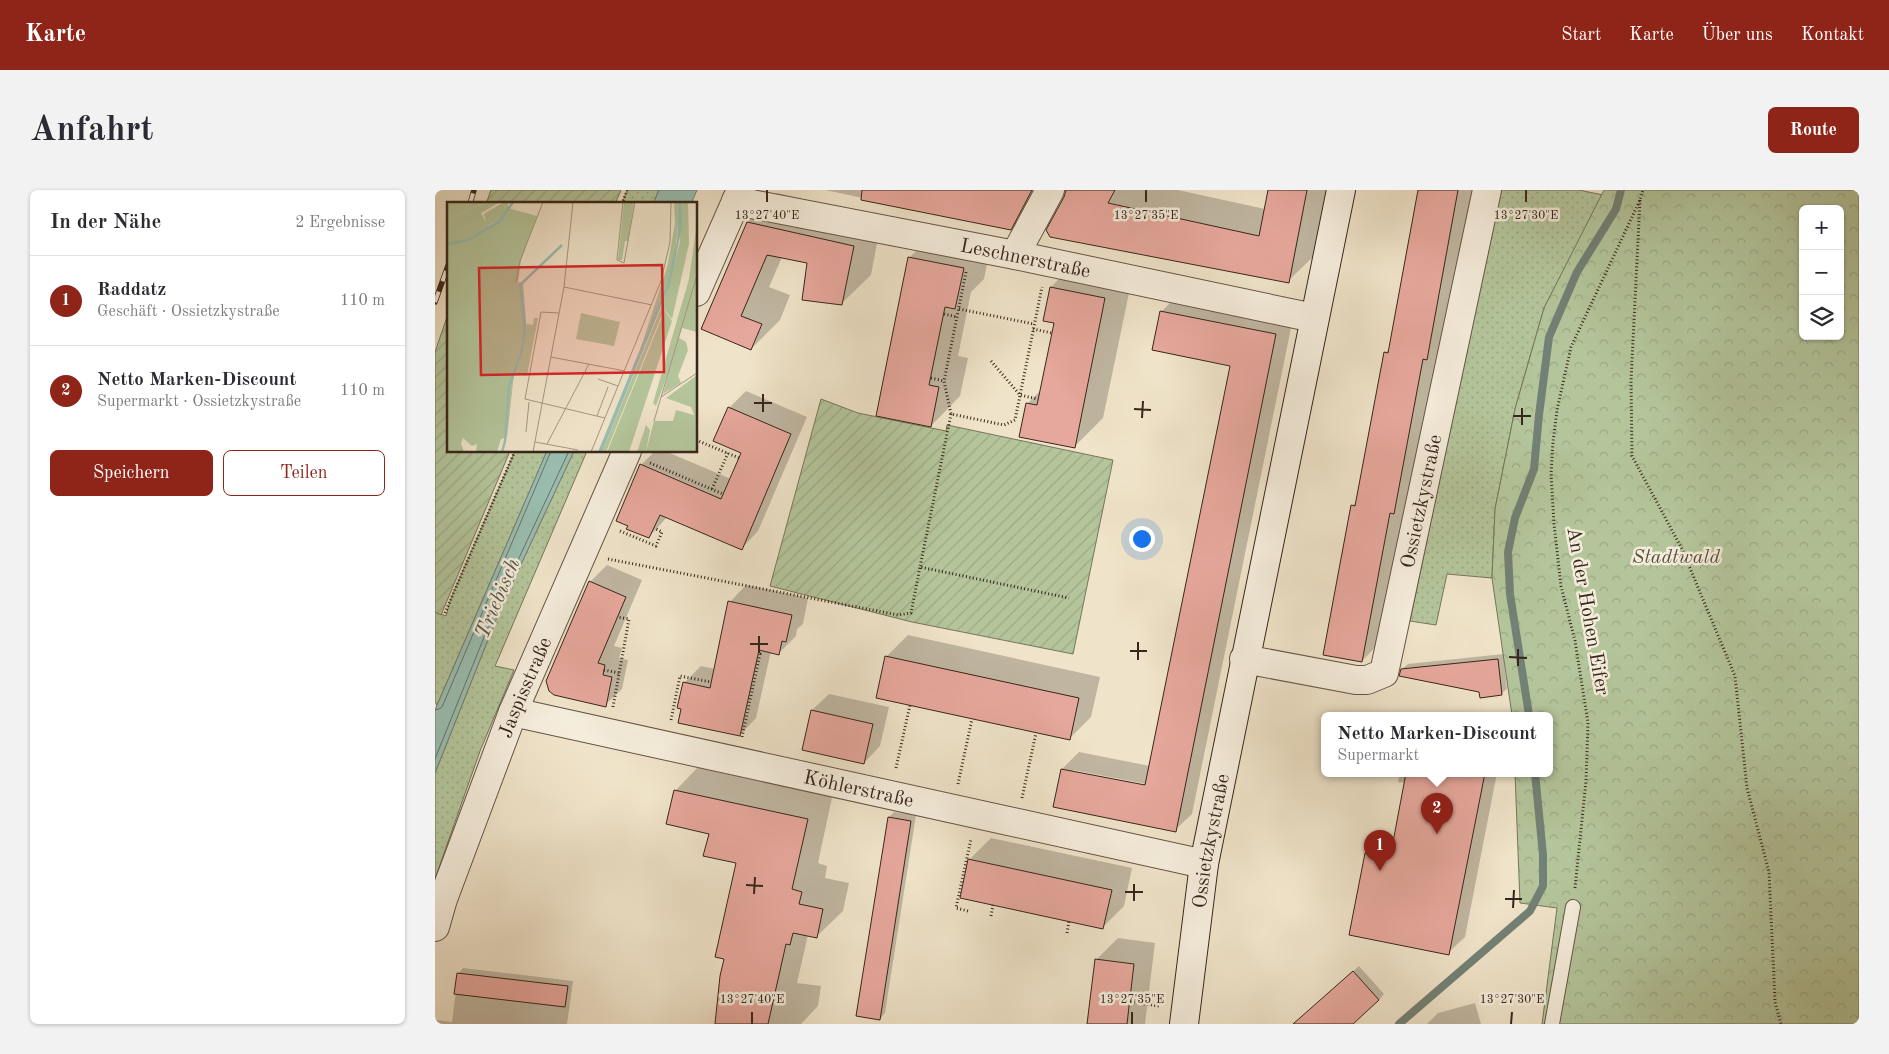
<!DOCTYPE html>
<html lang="de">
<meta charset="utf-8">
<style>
:root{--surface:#fff;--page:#f2f2f3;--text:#2b2b33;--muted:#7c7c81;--line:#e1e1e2;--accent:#8f2418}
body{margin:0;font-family:"Old Standard TT",serif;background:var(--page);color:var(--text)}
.controls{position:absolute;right:15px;top:15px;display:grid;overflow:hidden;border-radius:8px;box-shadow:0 1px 4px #0004}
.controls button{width:45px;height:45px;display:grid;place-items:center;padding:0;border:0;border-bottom:1px solid var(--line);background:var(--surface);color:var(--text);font:25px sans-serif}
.you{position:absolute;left:706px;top:348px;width:18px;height:18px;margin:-12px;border:4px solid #fff;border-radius:50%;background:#1a73e8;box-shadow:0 0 0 8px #1a73e833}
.badge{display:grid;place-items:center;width:32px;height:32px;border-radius:50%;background:var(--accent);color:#fff;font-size:16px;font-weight:700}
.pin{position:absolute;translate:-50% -41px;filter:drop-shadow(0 1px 2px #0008)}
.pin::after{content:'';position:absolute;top:26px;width:18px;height:15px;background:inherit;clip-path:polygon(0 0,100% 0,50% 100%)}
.popup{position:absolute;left:886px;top:522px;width:232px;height:65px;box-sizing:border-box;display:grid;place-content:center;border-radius:8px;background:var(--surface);filter:drop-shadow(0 1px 4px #0005);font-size:16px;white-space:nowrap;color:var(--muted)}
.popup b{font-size:19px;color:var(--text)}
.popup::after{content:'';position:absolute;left:50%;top:100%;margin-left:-10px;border:10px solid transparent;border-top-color:var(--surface)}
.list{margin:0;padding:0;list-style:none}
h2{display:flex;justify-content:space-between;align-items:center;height:65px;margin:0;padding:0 20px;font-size:21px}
h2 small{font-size:16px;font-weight:400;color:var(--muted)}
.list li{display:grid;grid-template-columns:32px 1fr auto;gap:15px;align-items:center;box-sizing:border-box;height:90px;padding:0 20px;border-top:1px solid var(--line)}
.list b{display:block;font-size:19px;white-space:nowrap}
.list p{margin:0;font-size:16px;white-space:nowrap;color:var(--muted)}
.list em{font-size:16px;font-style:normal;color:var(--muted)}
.actions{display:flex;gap:10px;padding:15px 20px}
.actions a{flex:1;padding:11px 0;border:1px solid var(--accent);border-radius:8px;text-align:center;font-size:18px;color:var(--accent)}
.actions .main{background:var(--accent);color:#fff}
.icon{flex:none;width:28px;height:28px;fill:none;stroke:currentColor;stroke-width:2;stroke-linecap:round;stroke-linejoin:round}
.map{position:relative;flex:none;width:1424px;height:834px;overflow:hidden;border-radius:8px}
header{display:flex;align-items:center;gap:30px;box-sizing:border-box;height:70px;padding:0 25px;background:var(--accent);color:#fff}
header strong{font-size:24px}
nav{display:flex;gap:28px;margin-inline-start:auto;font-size:18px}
.intro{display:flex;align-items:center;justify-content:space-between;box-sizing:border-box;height:120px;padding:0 30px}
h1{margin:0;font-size:35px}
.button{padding:12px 22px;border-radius:8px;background:var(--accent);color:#fff;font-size:18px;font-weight:700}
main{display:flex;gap:30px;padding:0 30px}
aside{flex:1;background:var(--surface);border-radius:8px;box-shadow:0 1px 4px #0004}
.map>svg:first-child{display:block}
.grass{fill:url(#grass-dots);stroke:#76765b}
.forest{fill:url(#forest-crowns);stroke:#76765b;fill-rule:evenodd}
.garden{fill:url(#garden-furrows);stroke:#76765b}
.water{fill:#9abeb1;stroke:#728175}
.shadow{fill:#0003;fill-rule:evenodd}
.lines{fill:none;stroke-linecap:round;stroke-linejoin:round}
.shore{stroke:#687266;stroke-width:1}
.stream{stroke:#728175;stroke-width:8}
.building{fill:#e6a79c;stroke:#37261b}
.service-casing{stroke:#655546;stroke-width:16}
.minor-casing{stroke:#655546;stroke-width:30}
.secondary-casing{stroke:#37261b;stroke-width:30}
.path{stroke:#37261b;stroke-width:3;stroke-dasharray:1 2.5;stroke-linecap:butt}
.service{stroke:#f5eddc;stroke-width:14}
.minor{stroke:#f5eddc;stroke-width:28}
.secondary{stroke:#f5eddc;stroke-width:28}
.rail-casing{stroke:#37261b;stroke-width:5.5}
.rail{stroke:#f5eddc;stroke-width:4;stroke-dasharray:11;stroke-linecap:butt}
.ticks{fill:none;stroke:#37261b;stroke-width:2}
.labels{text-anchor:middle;stroke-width:5;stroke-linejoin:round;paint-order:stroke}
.street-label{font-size:20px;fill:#37261b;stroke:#f5eddc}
.park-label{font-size:20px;font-style:italic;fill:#564e3b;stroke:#f5eddc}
.water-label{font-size:21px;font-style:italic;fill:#555448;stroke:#f5eddc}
.inset-river{fill:none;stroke:#9abeb1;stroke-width:2.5}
.inset-road{fill:none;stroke:#a59783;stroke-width:1}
.view{fill:#d62828;fill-opacity:0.15;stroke:#d62828;stroke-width:2.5}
.inset-edge{fill:none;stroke:#37261b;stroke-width:2.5}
.ticks-label{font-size:12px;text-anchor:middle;fill:#37261b;stroke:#f5eddc;stroke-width:5;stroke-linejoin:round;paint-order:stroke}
</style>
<header>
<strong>Karte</strong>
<nav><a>Start</a><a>Karte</a><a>Über uns</a><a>Kontakt</a></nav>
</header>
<div class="intro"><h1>Anfahrt</h1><a class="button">Route</a></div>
<main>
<aside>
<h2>In der Nähe<small>2 Ergebnisse</small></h2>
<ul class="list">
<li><span class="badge">1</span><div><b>Raddatz</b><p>Geschäft · Ossietzkystraße</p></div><em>110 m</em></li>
<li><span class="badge">2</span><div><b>Netto Marken-Discount</b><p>Supermarkt · Ossietzkystraße</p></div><em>110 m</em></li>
</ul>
<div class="actions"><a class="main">Speichern</a><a>Teilen</a></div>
</aside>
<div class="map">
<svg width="1424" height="834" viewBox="0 0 1424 834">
<defs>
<pattern id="grass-dots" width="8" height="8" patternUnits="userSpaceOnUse" patternTransform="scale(1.25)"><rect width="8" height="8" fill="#b4c59b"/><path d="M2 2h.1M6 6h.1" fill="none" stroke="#9ba985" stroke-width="1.8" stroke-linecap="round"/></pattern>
<pattern id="forest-crowns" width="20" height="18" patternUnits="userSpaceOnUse" patternTransform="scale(1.25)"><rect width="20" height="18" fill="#b4c59b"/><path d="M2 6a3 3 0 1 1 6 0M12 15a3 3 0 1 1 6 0" fill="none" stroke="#9ba985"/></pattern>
<pattern id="garden-furrows" width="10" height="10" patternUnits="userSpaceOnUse" patternTransform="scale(1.25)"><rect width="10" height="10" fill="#b4c59b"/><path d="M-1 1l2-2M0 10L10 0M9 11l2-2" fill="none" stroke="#9ba985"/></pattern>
</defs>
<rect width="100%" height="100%" fill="#efe3c9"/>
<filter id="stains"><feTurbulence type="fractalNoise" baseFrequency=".004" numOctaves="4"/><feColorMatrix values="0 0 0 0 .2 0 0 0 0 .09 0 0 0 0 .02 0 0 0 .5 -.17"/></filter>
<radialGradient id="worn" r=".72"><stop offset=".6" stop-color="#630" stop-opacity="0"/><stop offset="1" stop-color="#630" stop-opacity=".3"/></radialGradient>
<path class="grass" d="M192 0H224L218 14H187Z
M1065 0H1144L1168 5 1109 118 1080 219 1060 319 1057 388 1012 384 1001 435 975 431Z
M80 261H112L2 515 0 512V422L11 426 16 408Z
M139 261H152L60 476 79 480 45 561 0 689V583L66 417Z"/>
<path class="forest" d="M1169 0H1424V834H1107L1122 718 1085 713 1080 583H1114V525H1077L1057 388 1060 319 1080 219 1109 118ZM1368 19H1405V146H1368Z"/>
<path class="garden" d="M56 0H186L180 14H51Z
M14 121V261H75L6 425 0 422V162Z
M386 209 423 223 511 241 512 235 678 270 638 464 477 432 335 396Z"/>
<path class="water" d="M224 0H262L256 14H218Z
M112 261H139L66 417 0 583V520Z"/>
<path class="shadow" d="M390 0H607L599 15 575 39Z
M632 0H743L830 19 834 0H891L877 68 853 91 630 8Z
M985 0H1040L948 449 927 471 917 316 923 310 950 163 955 158Z
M342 3 447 27 436 85 406 114 373 72 347 67 334 97 355 105 345 130 316 159 268 139 313 32Z
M504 39 557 49 549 89 536 102 523 166 533 168 525 206 496 236 474 68Z
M645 68 699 79 668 228 639 257 592 214 606 200 620 132 616 97Z
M743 105 858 128 757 624 740 640 620 616 627 579 644 562 715 576 796 175 726 122ZM638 580 716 595V598L638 582Z
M311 201 372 227 323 341 307 358 232 327 214 347 206 275 220 261H230L296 289 308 262 294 218Z
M172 375 207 390 179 456 187 458 184 468 193 470 187 499 170 515 112 491 155 392Z
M311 395 373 408 368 434 362 439 361 446 344 463 336 461 321 528 305 545 247 518 249 493 266 476 280 479 295 412Z
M473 445 665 487 656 527 634 549 451 467Z
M1068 464 1072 499 1066 504 1045 501 967 479 973 474Z
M394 504 454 517 445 556 429 573 377 520Z
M266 574 398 603 383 673 392 676 390 688 414 693 408 721 381 747 373 745 362 793 386 796 383 816 366 834H281L302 672 240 601Z
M965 583H1062L1030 747 1013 763 931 664 948 647 960 649 971 593 963 592Z
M459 622 481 625 450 823 445 829 454 627Z
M556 648 697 678 689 716 668 737 534 670Z
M683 748 720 753 710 834H653L661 770Z
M924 776 949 804 944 810 916 834H859Z
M28 778 138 791 132 834H0L1 830 17 832 23 784Z
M1040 813 1046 834H992L1003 823Z"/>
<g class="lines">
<path class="shore" d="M0 520 4 519 7 517 116 261
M0 569 62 415 134 261"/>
<path class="stream" d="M1094 525 1075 404 1073 362 1080 328 1099 279 1104 225 1114 147 1142 82 1181 19 1186 0
M964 834 1095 721 1108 696V665L1100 583"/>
</g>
<path class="building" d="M427 0H597L576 40 426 10Z
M631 0H680L673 13 824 46 833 0H872L854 93 615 47 611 40 629 7Z
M983 0H1023L992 170 988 169 959 324 955 323 927 472 888 465 916 315 920 316 949 162 953 163Z
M312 32 419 56 407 115 367 110 372 73 332 65 306 126 327 134 316 160 266 139Z
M473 67 529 78 520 119 510 117 494 195 504 197 496 237 441 226Z
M615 97 670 108 640 258 584 247 591 213 602 215 619 133 608 131Z
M725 121 841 144 741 642 618 617 626 579 710 595 795 176 717 160Z
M293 217 356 244 307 360 225 325 214 348 191 339 193 336 181 331 205 274 286 309 306 263 278 251Z
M154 391 191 407 163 473 170 475 168 485 177 487 171 517 119 505 114 501 111 491Z
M293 411 357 425 351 452 347 451 344 465 324 460 305 546 243 533 246 519 242 518 248 492 275 498Z
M450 466 644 508 635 550 441 508Z
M1063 469 1067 505 1045 508 1044 502 964 486 966 479Z
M376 520 438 534 429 574 367 560Z
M971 583H1050L1014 765 914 745 930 663 955 668Z
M239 600 373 629 357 699 367 702 364 714 388 719 382 748 358 743 355 755 351 754 333 834H280L285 786 289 769 280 767 301 673 268 666 274 644 231 634Z
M453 627 476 631 445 830 421 826Z
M533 669 677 700 668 739 525 708Z
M660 769 699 774 692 834H652Z
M918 781 944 810 918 834H858Z
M22 783 133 796 130 817 19 804Z"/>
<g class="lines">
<g class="service-casing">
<path id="service" d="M1117 834 1138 717"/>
</g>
<g class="minor-casing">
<g id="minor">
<path id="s1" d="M301 11 580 65 879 128"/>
<path d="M580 65 615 0"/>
<path d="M261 102 306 0"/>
<path id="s2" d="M809 469 921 490H932L949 483 1052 0"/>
<path id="s3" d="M78 522 769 674"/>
<path id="s4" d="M0 737 8 709 78 522 192 261"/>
</g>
</g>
<g class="secondary-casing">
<g id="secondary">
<path id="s5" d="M749 834 769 674 906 0"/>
</g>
</g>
<path class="path" d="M1205 10 1196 191 1197 266 1247 359 1300 486 1312 598 1334 682 1340 812 1346 834
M187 14 192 0
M531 82 509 191 516 224 569 235 580 230 607 97
M524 119 599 134
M509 124 522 127
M598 139 617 143
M556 171 585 205 603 209
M496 188 509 191
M516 224 485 377 634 408
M261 250 304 268
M215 273 288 304
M277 299 293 263
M185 341 221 356 227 342 219 338
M173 369 463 425 476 423 485 377
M10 423 80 261
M169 480 184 483
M178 517 194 429 182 427
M236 530 245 486 276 492
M307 547 325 464H323
M461 578 475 515
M523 594 537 529
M587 608 601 543
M1140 698 1151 591 1153 533 1140 451 1126 396 1119 334 1116 283 1118 252 1122 220 1136 157 1205 10 1208 0
M533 721 521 718 536 649
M556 726 558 715
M632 743 634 731
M695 812 724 816"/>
<use href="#service" class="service"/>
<use href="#minor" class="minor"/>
<use href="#secondary" class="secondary"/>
<g class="rail-casing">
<path id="rail" d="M35 14 39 0
M0 112 14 73"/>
</g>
<use href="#rail" class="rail"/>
</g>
<path class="ticks" d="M332 12V0M711 12V0M1091 12V0M319 213H337M699 219 716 220M328 222V204M1078 226H1096M707 228 708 211M1087 235V218M315 454H333M695 461H712M324 463V446M1074 467 1092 468M703 470V452M1083 476V459M311 695 328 696M690 702H708M319 704 320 687M1070 709H1087M699 711V694M1078 718 1079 700M317 834V822M697 834V822M1076 834 1077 822"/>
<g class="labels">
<g class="street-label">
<text dy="7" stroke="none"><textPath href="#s1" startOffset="295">Leschnerstraße</textPath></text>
<text dy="7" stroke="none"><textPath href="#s2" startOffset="319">Ossietzkystraße</textPath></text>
<text transform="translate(1154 421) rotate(80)" y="7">An der Hohen Eifer</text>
<text dy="7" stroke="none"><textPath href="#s4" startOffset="256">Jaspisstraße</textPath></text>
<text dy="7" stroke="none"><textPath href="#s3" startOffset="354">Köhlerstraße</textPath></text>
<text dy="7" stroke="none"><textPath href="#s5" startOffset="185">Ossietzkystraße</textPath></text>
</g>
<g class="park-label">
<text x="1241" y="373">Stadtwald</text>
</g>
<g class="water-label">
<text transform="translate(62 408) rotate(-67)" y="7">Triebisch</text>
</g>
</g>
<g transform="translate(12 12)">
<rect width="250" height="250" fill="#efe3c9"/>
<path d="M57 0H61L57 5 59 15 40 24 37 12ZM227 0H232V10L228 53 220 81 193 148 221 62 228 21ZM215 104 225 119 214 115 159 250H155ZM87 116H91L80 174 67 172 74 157 80 122 86 123Z" fill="#b4c59b"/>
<path d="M40 0H53L34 11 41 24 59 15 55 9 61 0V6L90 14 74 58 71 80 76 81 80 131 67 172 60 235 54 237 50 250H29L30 242 25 244 16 236 14 241 17 250H0V17ZM177 0H187L181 39H178L175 58H171ZM234 0H241L242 42 225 117 215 104 233 40ZM250 21V73L232 136 239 140 241 148 231 174 234 181 216 192 222 168 209 204 206 201 242 77ZM199 223 203 228 199 250H190Z" fill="#b4c59b"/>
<path d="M0 0H40L0 17ZM250 73V130L235 126ZM134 111 173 120 167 144 129 137ZM215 115 225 119 182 250H160ZM250 173V250H199L207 219H226L229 208 247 213 244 205 219 196Z" fill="#b4c59b"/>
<path d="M232 0H234L235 25 223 82 155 250H151L220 81 230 39Z" fill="#9abeb1"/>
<path class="inset-river" d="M0 42 21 38 53 19 66 0M55 250 58 239 62 184 74 153 78 126 73 83 115 43"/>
<path class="inset-road" d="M176 0 170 58 177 61 188 0M69 80 73 59 96 0M117 85 205 103M112 111 94 110 78 197 158 216M104 155 178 169M151 177 171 184M214 195 250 171M150 214 161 185M207 219 250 73M79 230 82 200M88 240 131 248M100 242 142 162M86 250 117 85 126 0M144 250 214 79 223 40 224 0"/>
<path class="view" d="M215 63 217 170 34 173 32 66Z"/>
<rect width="250" height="250" class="inset-edge"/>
</g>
<g class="ticks-label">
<text x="332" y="29">13°27'40"E</text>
<text x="711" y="29">13°27'35"E</text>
<text x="1091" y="29">13°27'30"E</text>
<text x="317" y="813">13°27'40"E</text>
<text x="697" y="813">13°27'35"E</text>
<text x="1077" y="813">13°27'30"E</text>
</g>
<rect width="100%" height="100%" filter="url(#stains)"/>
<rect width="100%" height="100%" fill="url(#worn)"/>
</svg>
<div class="controls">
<button>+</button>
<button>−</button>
<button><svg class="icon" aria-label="layers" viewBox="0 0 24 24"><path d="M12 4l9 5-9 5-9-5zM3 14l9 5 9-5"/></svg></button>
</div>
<div class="you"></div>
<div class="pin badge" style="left:945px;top:681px">1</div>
<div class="pin badge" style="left:1002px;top:644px">2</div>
<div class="popup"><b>Netto Marken-Discount</b>Supermarkt</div>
</div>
</main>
